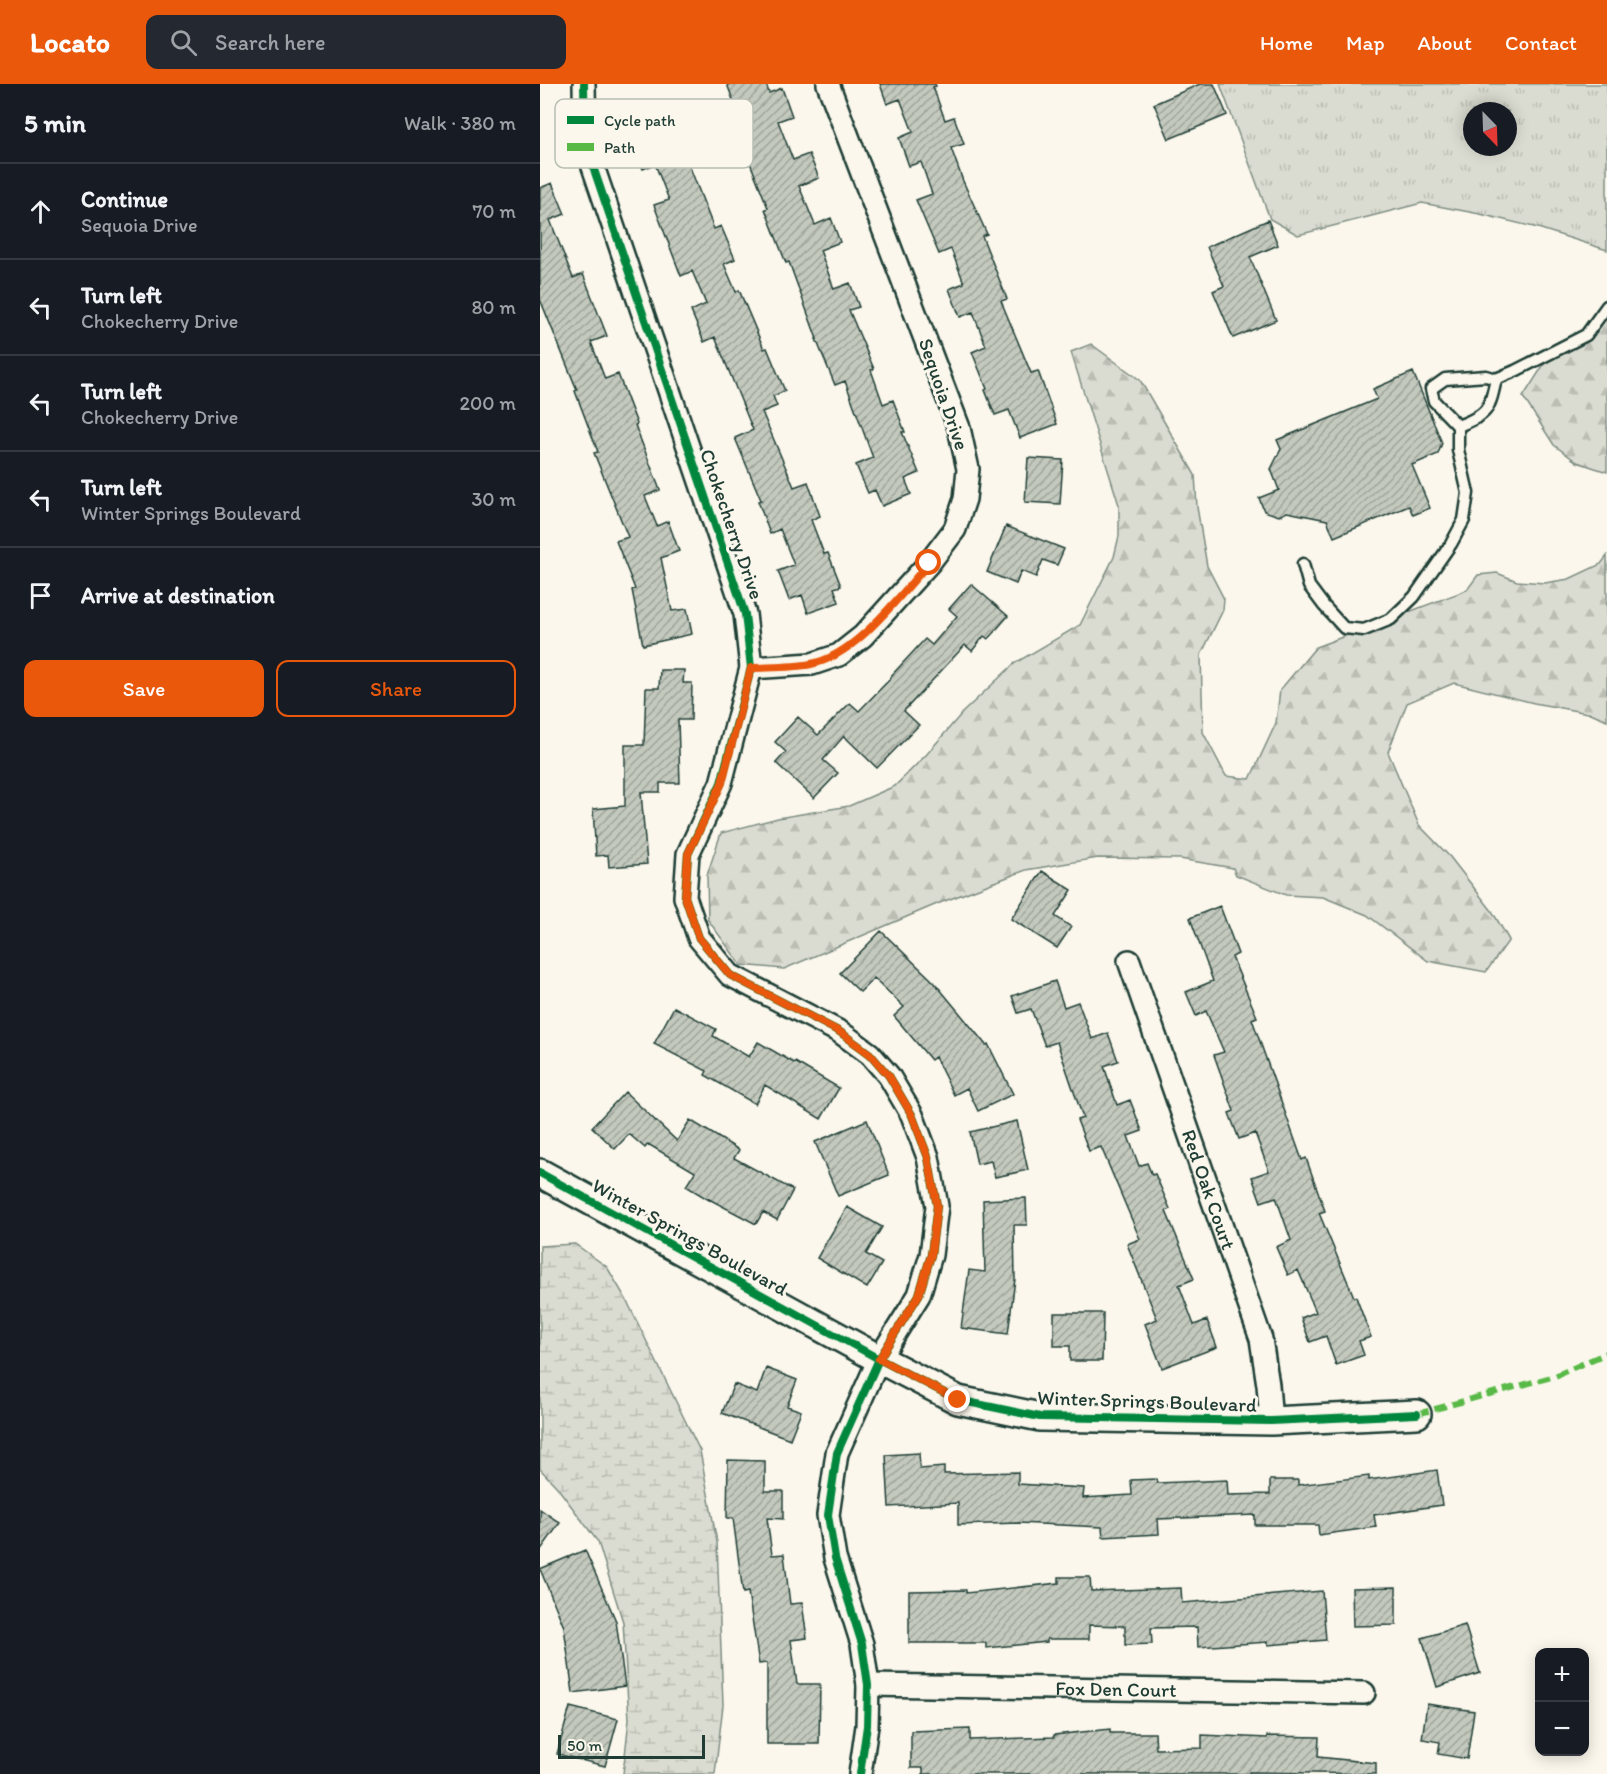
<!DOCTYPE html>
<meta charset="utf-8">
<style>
:root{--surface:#171b24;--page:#242831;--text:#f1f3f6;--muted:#9ea1a6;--line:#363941;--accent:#ea580c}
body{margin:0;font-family:Itim,sans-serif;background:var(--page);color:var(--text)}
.controls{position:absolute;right:18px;bottom:18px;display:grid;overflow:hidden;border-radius:12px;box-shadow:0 3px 15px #0003}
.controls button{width:54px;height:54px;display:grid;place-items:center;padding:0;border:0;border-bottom:2px solid var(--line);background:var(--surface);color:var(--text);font:30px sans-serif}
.compass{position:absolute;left:923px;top:18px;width:54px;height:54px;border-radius:50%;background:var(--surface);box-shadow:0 3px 15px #0003;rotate:157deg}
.scale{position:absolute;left:18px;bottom:15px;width:147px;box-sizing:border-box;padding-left:6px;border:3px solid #1f3d34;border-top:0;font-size:16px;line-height:21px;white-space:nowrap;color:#1f3d34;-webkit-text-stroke:4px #fbf7ec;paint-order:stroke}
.stop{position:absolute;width:18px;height:18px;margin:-14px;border:4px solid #ea580c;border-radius:50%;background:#fff}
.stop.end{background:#ea580c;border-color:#fff;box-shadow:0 2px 6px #0008}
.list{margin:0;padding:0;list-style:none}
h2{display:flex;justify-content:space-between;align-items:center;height:78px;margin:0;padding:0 24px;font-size:26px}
h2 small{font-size:20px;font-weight:400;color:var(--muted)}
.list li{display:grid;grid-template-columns:39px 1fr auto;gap:18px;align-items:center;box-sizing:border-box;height:96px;padding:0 24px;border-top:2px solid var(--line)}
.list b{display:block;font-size:22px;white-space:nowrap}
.list p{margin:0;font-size:20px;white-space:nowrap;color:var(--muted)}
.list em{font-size:20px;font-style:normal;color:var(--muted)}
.actions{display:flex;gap:12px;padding:18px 24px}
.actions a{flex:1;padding:14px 0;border:2px solid var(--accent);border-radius:12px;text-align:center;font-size:21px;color:var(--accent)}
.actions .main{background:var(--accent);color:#fff}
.icon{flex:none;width:33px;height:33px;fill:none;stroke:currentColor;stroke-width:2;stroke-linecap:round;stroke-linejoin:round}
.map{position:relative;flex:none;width:1067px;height:1690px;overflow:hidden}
header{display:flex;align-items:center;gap:36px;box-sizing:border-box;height:84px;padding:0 30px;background:var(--accent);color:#fff}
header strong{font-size:28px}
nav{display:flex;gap:33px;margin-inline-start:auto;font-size:21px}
.search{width:420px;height:54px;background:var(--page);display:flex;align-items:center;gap:15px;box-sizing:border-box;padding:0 21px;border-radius:12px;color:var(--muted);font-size:22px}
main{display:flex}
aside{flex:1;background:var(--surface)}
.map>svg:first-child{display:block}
.grass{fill:url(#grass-tufts);stroke:#7d8c82;stroke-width:1.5;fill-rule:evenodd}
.forest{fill:url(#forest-firs);stroke:#7d8c82;stroke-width:1.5}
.wetland{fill:url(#wetland-marsh);stroke:#7d8c82;stroke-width:1.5}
.building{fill:url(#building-hatch);stroke:#1f3d34;stroke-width:1.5}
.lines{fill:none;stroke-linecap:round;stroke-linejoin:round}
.service-casing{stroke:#1f3d34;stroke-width:15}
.minor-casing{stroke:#1f3d34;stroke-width:26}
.tertiary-casing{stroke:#1f3d34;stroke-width:32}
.service{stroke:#fbf7ec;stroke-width:10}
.minor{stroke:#fbf7ec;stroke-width:21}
.tertiary{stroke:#fbf7ec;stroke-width:27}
.quiet{stroke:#58b947;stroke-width:6;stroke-dasharray:12 6;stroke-linecap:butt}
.cycleway-casing{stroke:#fbf7ec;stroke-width:11}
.cycleway{stroke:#00873e;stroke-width:8}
.route{stroke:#ea580c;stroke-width:8}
.labels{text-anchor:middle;stroke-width:6;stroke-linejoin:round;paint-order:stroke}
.street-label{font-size:20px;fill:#1f3d34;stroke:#fbf7ec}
.key{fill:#fbf7ec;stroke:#b9bfb5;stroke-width:1.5}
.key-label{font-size:16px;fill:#1f3d34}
</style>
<header>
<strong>Locato</strong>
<div class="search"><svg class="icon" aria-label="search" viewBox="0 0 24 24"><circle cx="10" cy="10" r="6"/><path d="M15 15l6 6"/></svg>Search here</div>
<nav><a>Home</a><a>Map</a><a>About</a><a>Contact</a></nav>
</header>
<main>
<aside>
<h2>5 min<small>Walk · 380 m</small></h2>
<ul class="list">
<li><svg class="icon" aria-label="ahead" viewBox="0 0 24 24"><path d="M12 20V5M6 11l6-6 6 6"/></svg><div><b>Continue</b><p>Sequoia Drive</p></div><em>70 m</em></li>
<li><svg class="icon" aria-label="left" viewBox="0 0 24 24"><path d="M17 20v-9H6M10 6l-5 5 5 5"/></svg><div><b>Turn left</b><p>Chokecherry Drive</p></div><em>80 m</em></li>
<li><svg class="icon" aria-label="left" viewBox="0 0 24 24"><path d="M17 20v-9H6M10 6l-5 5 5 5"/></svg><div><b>Turn left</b><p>Chokecherry Drive</p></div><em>200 m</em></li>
<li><svg class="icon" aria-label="left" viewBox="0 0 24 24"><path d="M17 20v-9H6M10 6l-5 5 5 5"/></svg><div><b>Turn left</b><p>Winter Springs Boulevard</p></div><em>30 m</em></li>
<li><svg class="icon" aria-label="arrive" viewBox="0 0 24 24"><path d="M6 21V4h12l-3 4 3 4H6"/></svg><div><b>Arrive at destination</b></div></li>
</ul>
<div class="actions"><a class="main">Save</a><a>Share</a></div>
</aside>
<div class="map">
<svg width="1067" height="1690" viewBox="0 0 1067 1690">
<defs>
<pattern id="grass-tufts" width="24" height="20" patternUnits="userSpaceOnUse" patternTransform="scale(1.5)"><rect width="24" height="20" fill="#dbdcd1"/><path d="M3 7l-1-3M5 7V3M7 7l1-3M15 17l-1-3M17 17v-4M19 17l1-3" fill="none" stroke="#bcbeb4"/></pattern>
<pattern id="forest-firs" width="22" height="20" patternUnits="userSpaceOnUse" patternTransform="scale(1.5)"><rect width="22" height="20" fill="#dbdcd1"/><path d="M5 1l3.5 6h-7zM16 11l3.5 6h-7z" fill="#bcbeb4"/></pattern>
<pattern id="wetland-marsh" width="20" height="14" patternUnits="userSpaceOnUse" patternTransform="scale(1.5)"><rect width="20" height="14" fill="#dbdcd1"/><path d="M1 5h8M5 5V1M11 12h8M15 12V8" fill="none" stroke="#bcbeb4"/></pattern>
<pattern id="building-hatch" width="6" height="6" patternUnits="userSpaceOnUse" patternTransform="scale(1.5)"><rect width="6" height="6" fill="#c4c9be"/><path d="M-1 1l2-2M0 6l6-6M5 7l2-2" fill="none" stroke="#9fa49b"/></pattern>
</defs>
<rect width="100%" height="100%" fill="#fbf7ec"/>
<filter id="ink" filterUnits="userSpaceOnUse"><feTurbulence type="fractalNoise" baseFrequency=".0167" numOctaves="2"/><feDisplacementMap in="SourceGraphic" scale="12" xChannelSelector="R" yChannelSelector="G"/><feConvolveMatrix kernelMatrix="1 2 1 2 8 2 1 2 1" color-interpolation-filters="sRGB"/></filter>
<g filter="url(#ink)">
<path class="grass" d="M680 0H1067V166L998 144 940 130 882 119 758 151 730 135ZM932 27H968V63H932Z"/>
<path class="forest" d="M1067 227V388L1037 378 1014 361 983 313 1006 277 1034 257Z
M551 260 600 296 655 391 657 423 667 482 684 515 683 526 661 571 663 648 686 692 710 695 736 639 740 606 776 563 927 506 938 491 957 489 977 497 1005 499 1029 495 1061 480 1067 472V636L1053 630 994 619 914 599 867 619 848 668 879 741 910 773 952 827 969 856 946 888 888 877 827 831 783 813 746 811 696 791 693 784 640 775 558 774 486 786 397 820 244 885 201 881 168 836 167 791 181 749 238 734 309 722 355 702 387 670 423 628 475 579 540 541 574 473 579 452V421L531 268Z"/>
<path class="wetland" d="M35 1160 67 1183 86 1215 160 1367 177 1458 183 1621 175 1690H83L89 1635 83 1538 58 1458 17 1403 0 1385V1162Z"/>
<path class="building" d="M187 0H226L229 9 242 4 252 32 238 37 253 76 269 70 279 94 259 102 275 141 291 134 300 158 280 166 294 205 310 199 319 223 309 226 334 285 331 286 343 320 353 316 365 348H362L379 389 365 395 371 410 342 422 335 406 328 409 316 381 333 374 305 297 295 301 276 255H277L249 178 246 179 225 125 228 124 203 61 209 58Z
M340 0H395L396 2 393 3 405 36 414 33 424 60 411 64 423 97 447 150 442 152 467 215 461 217 491 289 498 287 517 340 480 354 469 326 455 331 445 306 447 305 432 268 446 262 433 228 420 233 409 205 424 199 411 165 399 170 376 116 392 110 381 78 369 82 359 54 373 48 360 15 347 20Z
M660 0H674L687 31 629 55 614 20Z
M132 20 150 66 144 68 174 145 181 142 195 175 184 180 196 208 199 206 224 265 227 264 245 307 233 312 237 322 222 328 254 403 268 398 280 432 271 436 284 470 288 469 301 502 294 504 299 518 268 529 262 511 249 516 238 487 254 481 240 445 230 450 218 417 221 416 195 354 213 346 175 253 164 258 151 227 166 220 152 187 141 192 114 121 129 116 115 80 103 85 90 53 105 47 99 33Z
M12 99 25 130 10 136 33 194 43 190 67 252 51 258 65 295 78 290 97 340 95 341 120 406 105 412 117 442 128 437 139 467 121 474 132 527 147 525 152 550 103 561 92 506 95 505 76 457 88 453 54 369 58 368 35 307 37 306 0 215V104Z
M728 136 738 161 710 173 736 236 693 254 673 207 684 202 667 163Z
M873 288 902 359 898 370 872 381 890 424 873 431 869 422 794 453 787 436 747 428 739 432 724 427 719 414 739 406 731 385 741 365 737 356 837 315 833 305Z
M488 374 523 376 520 420 485 418Z
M466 442 524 465 517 481 503 476 496 493 481 487 476 500 447 488Z
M431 500 468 532 448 555 444 552 432 567 425 561 364 627 379 641 337 684 304 652 283 676 298 689 274 714 236 679 246 668 235 658 258 633 278 651 310 619 319 627 351 594 350 593 385 555 392 561 417 532 409 525Z
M120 586H144L143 599H152L151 636H138L140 699H120V708H101L107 780 69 783 68 771 56 772 53 725 85 722V661H104L106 604H119Z
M502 787 532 806 515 832 531 843 517 864 471 835Z
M680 822 698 870 692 873 717 933 712 935 762 1076 766 1074 785 1127 779 1129 814 1213H816L831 1253 819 1257 824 1271 796 1281 786 1252 770 1258 761 1234 776 1228 758 1186 748 1191 736 1163 751 1156 736 1113 721 1118 712 1093 729 1087 715 1049 699 1055 689 1029 694 1027 674 971 684 968 666 927 656 932 646 908 673 897 650 834Z
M341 847 394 898 446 961 448 960 473 1010 438 1027 427 1004 414 1011 395 973 391 976 354 932 364 923 334 894 320 908 300 889Z
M515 897 524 923 538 918 552 955 568 949 578 977 564 982 577 1021 590 1016 602 1047 588 1052 599 1082 607 1079 612 1091 615 1090 630 1125 626 1127 654 1195 639 1201 654 1241 667 1236 677 1263 622 1284 605 1240 617 1235 587 1160 600 1155 561 1063 549 1067 537 1036 543 1034 517 958 505 962 491 925 478 929 472 912Z
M134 923 176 945 173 952 209 973 218 958 254 979 255 978 299 1004 281 1035 225 1001 215 1020 165 991 167 987 114 960Z
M85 1008 137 1057 150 1036 199 1066 194 1074 253 1106 237 1136 223 1128 216 1140 169 1115V1116L146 1102 155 1088 108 1060 105 1064 89 1050 75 1065 52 1043Z
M327 1036 349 1091 298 1112 275 1058Z
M477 1037 488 1086 455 1093 451 1077 437 1080 430 1048Z
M486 1114 487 1141H474L475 1195 468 1250 421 1244 429 1186 445 1188 443 1116Z
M307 1123 342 1143 326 1170 342 1179 327 1204 277 1174Z
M514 1229H563L562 1277H530V1262H514Z
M226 1284 257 1296 247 1322 261 1327 250 1355 182 1329 194 1300 217 1309Z
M379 1369 380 1385 404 1383V1390L478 1388V1400L544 1404 543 1414 592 1411 591 1396 616 1395 617 1399 687 1396 688 1411 730 1410V1396H758V1401L829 1392V1396L897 1386 902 1421 834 1431 836 1443 779 1451 778 1441H715V1431L618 1435 619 1450 563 1453 562 1443 478 1439 418 1441V1419L349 1423 346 1371Z
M188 1376 225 1377V1407H243V1435L227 1434 232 1471 244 1470 250 1520 262 1519 267 1554 251 1556 257 1600H280L279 1660H227V1579L219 1580 208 1508 203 1509 193 1434H187Z
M0 1425 20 1439 0 1467Z
M45 1466 76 1537 85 1602 33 1609 24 1543 0 1485Z
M519 1493H550L551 1507 641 1504 642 1519 782 1507 786 1556 728 1561V1558L658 1563 657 1543 611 1544 612 1560 585 1561V1542L549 1541V1555H507V1558L446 1564V1559H369V1507L426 1506V1509L519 1499Z
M856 1503V1541L813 1542 812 1504Z
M925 1541 940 1589 897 1603 882 1554Z
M887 1620 934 1627 927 1675 898 1670 900 1658 882 1655Z
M30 1623 78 1635 65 1682 17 1670Z
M430 1645V1656L514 1653V1651L570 1645V1649H615L616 1665 662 1664V1651L727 1654V1652L779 1653 778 1673 836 1679V1690L709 1688V1690H528V1688L510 1690H383V1684H371V1647Z"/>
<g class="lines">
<g class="service-casing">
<path id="service" d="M918 342C949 330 949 326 956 295
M763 480 769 502 784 522 804 544 824 546 851 535 874 513 911 460 924 436 928 409 918 366V342L894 317 891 305 905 295 946 292 956 295 975 287 1046 251 1067 222"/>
</g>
<g class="minor-casing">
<g id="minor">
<path d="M44 0 45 59 205 530 211 584 181 699 148 770 145 813 159 854 190 891 300 948 330 970 349 992 372 1031 388 1073 397 1122 391 1171 379 1211 339 1275 297 1369 288 1431 295 1474 322 1560 328 1601 327 1642 320 1690"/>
<path d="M211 584 272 580 299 571 323 552 389 479 415 445 425 415 428 385 419 344 288 0"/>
<path id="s1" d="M589 877 721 1255 728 1301 731 1337"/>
<path id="s2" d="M328 1601 824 1609"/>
</g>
</g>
<g class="tertiary-casing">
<path id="tertiary" d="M0 1089 339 1275 418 1316 500 1333 731 1337 877 1330"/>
</g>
<use href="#service" class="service"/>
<use href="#minor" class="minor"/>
<use href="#tertiary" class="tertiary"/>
<path class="quiet" d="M877 1330 1015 1292 1067 1269"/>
<g class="cycleway-casing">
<path id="cycleway" d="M44 0 45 59 205 530 211 584 181 699 148 770 145 813 159 854 190 891 300 948 330 970 349 992 372 1031 388 1073 397 1122 391 1171 379 1211 339 1275 297 1369 288 1431 295 1474 322 1560 328 1601 327 1642 320 1690
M0 1089 339 1275 418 1316 500 1333 731 1337 877 1330"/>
</g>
<use href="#cycleway" class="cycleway"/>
</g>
</g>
<g class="lines" filter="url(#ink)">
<path class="route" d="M389 479C359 512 316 572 271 580 252 584 230 583 211 584L182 699 148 770 145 813 159 854 190 891 300 948 330 970 349 992 372 1031 388 1073 397 1122 391 1171 379 1211 339 1275 418 1316"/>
</g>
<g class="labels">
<g class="street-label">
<text transform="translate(404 310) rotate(71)" y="7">Sequoia Drive</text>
<text transform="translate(192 440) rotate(71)" y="7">Chokecherry Drive</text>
<text dy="7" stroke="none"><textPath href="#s1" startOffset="242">Red Oak Court</textPath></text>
<text transform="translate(150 1153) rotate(29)" y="7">Winter Springs Boulevard</text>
<text transform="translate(607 1317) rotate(2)" y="7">Winter Springs Boulevard</text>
<text dy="7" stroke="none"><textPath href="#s2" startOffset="248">Fox Den Court</textPath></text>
</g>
</g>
<rect x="15" y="15" width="198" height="69" rx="9" class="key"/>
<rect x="27" y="32" width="27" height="8" fill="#00873e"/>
<rect x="27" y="59" width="27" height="8" fill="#58b947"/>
<g class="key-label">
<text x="64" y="42">Cycle path</text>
<text x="64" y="69">Path</text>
</g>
</svg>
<div class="controls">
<button>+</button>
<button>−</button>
</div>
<svg class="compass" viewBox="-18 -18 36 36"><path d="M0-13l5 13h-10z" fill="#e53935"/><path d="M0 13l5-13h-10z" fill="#9ea1a6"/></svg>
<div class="scale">50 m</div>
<div class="stop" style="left:389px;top:479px"></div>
<div class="stop end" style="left:418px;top:1316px"></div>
</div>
</main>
